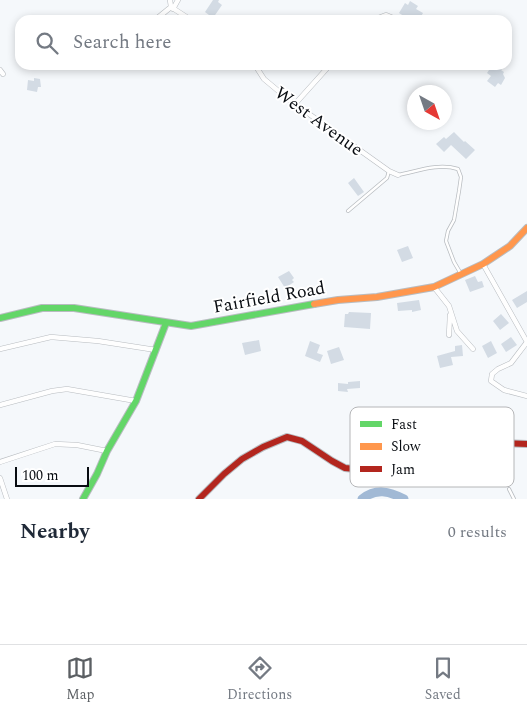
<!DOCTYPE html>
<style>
:root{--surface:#fff;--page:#f6f6f7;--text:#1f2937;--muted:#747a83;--line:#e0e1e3;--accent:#5b5f63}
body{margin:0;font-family:Spectral,serif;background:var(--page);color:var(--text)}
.compass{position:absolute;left:407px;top:85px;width:45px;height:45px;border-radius:50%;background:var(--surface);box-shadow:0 2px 8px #0003;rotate:140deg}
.scale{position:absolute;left:15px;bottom:12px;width:74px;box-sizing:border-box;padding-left:5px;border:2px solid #080c11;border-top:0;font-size:14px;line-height:18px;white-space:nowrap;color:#080c11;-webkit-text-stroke:4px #fff;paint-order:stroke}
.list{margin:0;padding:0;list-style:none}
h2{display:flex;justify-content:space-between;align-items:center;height:65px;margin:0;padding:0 20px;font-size:21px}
h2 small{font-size:16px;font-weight:400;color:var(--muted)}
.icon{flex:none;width:28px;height:28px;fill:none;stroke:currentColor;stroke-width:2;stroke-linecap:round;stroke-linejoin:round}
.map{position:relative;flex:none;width:527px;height:499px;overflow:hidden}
.search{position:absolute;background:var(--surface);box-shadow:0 2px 8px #0003;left:15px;right:15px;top:15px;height:55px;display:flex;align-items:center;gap:12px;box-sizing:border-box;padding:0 18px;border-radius:15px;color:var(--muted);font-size:19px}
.sheet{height:145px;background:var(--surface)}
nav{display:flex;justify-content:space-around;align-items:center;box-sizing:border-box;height:70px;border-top:1px solid var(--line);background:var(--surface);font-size:14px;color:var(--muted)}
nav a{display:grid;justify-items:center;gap:2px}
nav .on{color:var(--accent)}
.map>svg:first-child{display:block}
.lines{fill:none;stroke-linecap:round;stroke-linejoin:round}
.river{stroke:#a1b9d5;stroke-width:9}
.building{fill:#d3dbe4}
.lane-casing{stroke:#b8bcc0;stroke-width:4}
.street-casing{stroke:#b8bcc0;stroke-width:5.5}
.fast-casing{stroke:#b8bcc0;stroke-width:8}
.slow-casing{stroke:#b8bcc0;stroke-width:8}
.jam-casing{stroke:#b8bcc0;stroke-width:8}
.lane{stroke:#fefefe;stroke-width:2.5}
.street{stroke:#fefefe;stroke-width:4.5}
.fast{stroke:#63d668;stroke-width:6}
.slow{stroke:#ff974d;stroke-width:6}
.jam{stroke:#b3261e;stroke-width:6}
.labels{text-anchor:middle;stroke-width:4;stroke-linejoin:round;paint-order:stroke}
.street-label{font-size:18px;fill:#080c11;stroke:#fff}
.key{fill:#fff;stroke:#b5b6b8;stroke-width:1}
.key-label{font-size:14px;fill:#080c11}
</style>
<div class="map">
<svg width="527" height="499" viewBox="0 0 527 499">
<rect width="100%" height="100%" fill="#f5f8fb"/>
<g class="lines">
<path class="river" d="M362 499C376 488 389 491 404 499"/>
</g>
<path class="building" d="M213 0H219L218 2 222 5 213 18 205 12Z
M410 1 418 6 416 9 423 13 419 20H410L399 13 405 3 408 5Z
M497 65 502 69 501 70 504 72 503 74 505 78 501 85 498 83 495 87 487 81 491 76 487 73 491 67 494 69Z
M34 78 40 79 41 87H38L37 92 27 90 28 80 34 81Z
M454 132 464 142 465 141 475 150 466 159 451 145 444 152 436 144 444 137 446 139Z
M354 178 364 192 358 196 348 183Z
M408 246 413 258 402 262 397 250Z
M289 271 294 278 292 280 294 282 285 288 278 277Z
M475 276 478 282 482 281 484 287 470 292 465 280Z
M527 291V302L517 308 512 300Z
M419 300 421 310 412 312V310L398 311 397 303Z
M349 312 371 313 370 329 344 327 345 314H348Z
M501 314 509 323 500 330 493 321Z
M511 337 517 345 506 352 501 344Z
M259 340 261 351 245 355 242 343Z
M310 341 320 345 317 353 323 355 320 362 305 356Z
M491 341 497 353 488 358 482 346Z
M462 345 463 356 451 357 453 365 440 368 437 356 455 351V346Z
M339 347 344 360 331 364 327 351Z
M360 381V388L347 389 348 392 338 391V383L348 384V382Z"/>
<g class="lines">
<g class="lane-casing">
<path id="lane" d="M398 175C418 171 438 163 458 169L461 177 459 191 454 220 448 231 446 241 454 262 461 274
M348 211 387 178 389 171
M509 489 514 499"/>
</g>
<g class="street-casing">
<path id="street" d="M170 0 171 7 191 20
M173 9 178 0
M155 20 171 7
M373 20 386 15 398 20
M255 65 264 79 288 99 389 171 398 175
M100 66 101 65
M0 70 3 74
M295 104 330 65
M483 264 527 342 511 363 498 369 492 374 491 381 504 390 527 396
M434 287 449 306 457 331 473 349
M449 335 450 315
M0 349 51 337 98 341 156 350
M0 405 52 391 67 389 136 401
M0 462 55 444 77 445 107 451
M0 478 7 499"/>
</g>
<g class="fast-casing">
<path id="fast" d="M0 318 42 308H74L191 326 314 304
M83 499 97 474 107 451 136 401 166 323"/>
</g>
<g class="slow-casing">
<path id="slow" d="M314 304 338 300 377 297 434 287 483 264 510 246 527 228"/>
</g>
<g class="jam-casing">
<path id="jam" d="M199 499 224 474 242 459 263 447 287 437 302 441 332 461 345 468 396 473H416L429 470 470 442 527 444"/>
</g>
<use href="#lane" class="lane"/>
<use href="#street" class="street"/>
<use href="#fast" class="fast"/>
<use href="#slow" class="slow"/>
<use href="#jam" class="jam"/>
</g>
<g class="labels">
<g class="street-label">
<text transform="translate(319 121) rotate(36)" y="6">West Avenue</text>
<text transform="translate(269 297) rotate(-10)" y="6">Fairfield Road</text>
</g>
</g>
<rect x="350" y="407" width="164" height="80" rx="8" class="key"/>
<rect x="360" y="421" width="22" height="6" fill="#63d668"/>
<rect x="360" y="443" width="22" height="7" fill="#ff974d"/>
<rect x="360" y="466" width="22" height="6" fill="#b3261e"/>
<g class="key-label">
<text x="391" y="429">Fast</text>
<text x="391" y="451">Slow</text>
<text x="391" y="474">Jam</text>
</g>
</svg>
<svg class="compass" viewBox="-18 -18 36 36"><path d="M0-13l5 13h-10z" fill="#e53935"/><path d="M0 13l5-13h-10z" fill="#747a83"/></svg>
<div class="scale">100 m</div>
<div class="search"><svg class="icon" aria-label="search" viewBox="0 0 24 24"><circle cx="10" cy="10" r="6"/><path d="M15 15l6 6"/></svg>Search here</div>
</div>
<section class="sheet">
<h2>Nearby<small>0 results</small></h2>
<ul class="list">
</ul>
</section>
<nav>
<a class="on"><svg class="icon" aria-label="map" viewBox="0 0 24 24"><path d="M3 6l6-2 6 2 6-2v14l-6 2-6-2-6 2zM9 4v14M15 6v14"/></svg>Map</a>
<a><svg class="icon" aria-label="directions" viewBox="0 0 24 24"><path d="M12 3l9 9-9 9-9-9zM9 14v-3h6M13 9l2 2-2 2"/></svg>Directions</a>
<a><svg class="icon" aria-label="saved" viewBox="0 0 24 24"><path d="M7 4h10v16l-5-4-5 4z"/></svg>Saved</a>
</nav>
